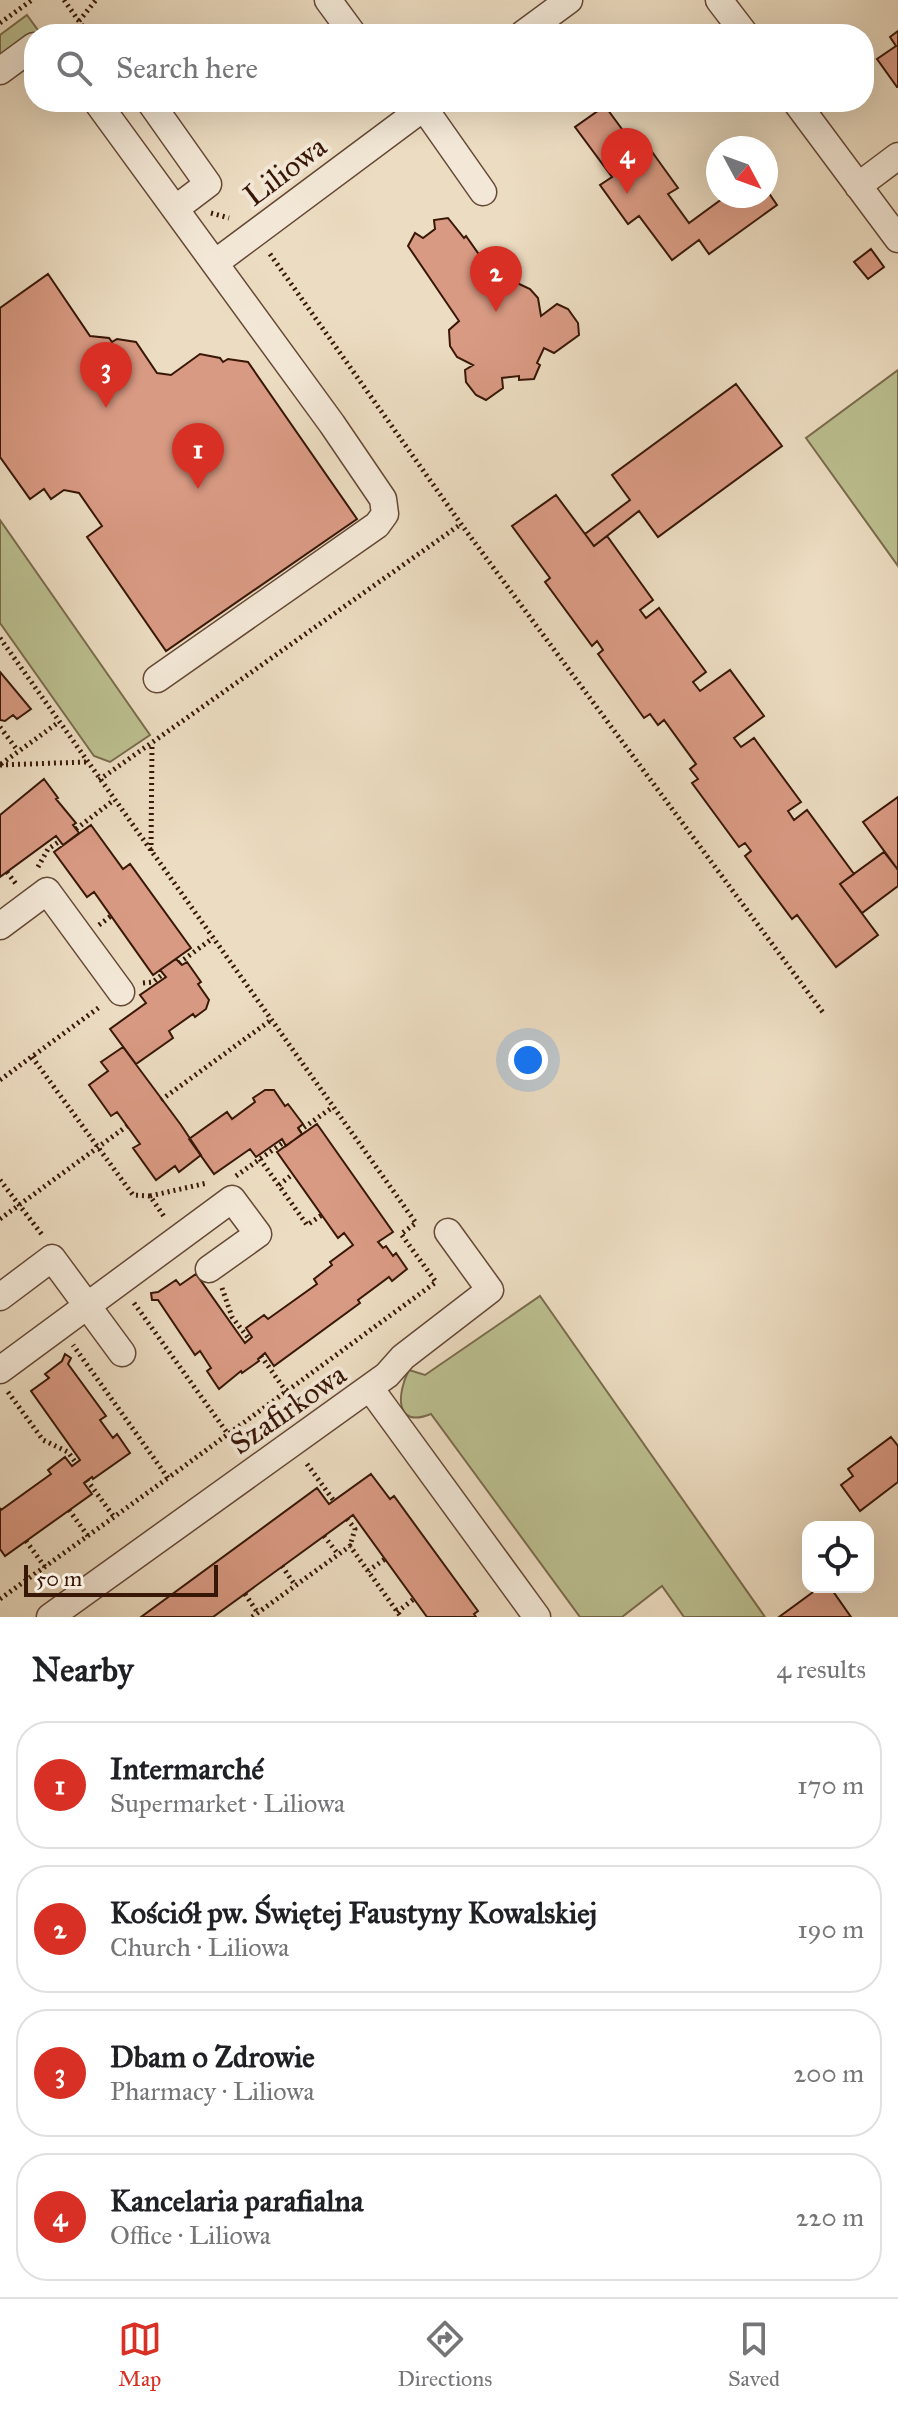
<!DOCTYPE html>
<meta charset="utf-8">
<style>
:root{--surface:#fff;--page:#f2f2f2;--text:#202124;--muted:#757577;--line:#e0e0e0;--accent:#d93025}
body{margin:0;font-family:"IM FELL Great Primer",serif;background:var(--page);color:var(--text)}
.controls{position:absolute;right:24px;bottom:24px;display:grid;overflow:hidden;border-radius:16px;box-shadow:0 8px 32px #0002}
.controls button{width:72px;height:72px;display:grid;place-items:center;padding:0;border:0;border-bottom:2px solid var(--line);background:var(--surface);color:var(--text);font:40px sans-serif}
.compass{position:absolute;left:706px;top:136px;width:72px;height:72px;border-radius:50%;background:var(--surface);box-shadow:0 8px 32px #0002;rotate:131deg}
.scale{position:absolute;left:24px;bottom:20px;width:194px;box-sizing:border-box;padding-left:8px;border:4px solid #381707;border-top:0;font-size:22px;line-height:28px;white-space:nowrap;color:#381707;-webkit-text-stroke:6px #f3e8d7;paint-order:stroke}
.you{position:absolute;left:528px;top:1060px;width:28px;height:28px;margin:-20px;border:6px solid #fff;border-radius:50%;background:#1a73e8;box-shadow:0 0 0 12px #1a73e833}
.badge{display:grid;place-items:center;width:52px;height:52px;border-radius:50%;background:var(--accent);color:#fff;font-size:26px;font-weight:700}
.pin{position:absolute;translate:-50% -66px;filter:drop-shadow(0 2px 4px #0008)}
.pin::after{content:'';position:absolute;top:42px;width:28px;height:24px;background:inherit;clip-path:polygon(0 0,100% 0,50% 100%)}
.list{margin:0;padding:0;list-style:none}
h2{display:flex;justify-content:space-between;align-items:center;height:104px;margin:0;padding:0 32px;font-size:34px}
h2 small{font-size:26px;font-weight:400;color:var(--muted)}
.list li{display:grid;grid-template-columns:52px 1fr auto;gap:24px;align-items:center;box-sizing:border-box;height:128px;margin:0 16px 16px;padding:0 16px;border:2px solid var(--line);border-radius:32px}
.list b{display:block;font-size:30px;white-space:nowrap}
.list p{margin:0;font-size:26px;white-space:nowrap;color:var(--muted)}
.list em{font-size:26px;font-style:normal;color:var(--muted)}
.icon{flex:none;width:44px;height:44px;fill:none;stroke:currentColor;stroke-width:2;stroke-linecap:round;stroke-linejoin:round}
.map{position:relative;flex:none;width:898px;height:1617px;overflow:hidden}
.search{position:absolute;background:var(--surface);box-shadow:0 8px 32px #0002;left:24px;right:24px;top:24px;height:88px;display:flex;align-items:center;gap:20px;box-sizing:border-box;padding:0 28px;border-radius:32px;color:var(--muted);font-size:30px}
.sheet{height:680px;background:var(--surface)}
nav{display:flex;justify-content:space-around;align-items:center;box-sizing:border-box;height:112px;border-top:2px solid var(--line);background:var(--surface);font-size:22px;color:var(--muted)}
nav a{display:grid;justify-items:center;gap:4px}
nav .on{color:var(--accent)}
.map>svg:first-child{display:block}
.green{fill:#bbbf90;stroke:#7a6b4c;stroke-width:2}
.building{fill:#d99a83;stroke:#381707;stroke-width:2}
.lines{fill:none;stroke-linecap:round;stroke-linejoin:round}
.minor-casing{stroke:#654836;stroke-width:29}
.path{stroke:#381707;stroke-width:5;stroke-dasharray:2 4;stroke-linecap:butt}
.minor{stroke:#f3e8d7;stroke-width:26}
.labels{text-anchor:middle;stroke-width:8;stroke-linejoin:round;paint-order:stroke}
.street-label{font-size:30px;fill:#381707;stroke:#f3e8d7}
</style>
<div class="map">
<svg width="898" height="1617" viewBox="0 0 898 1617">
<rect width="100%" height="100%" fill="#ecdcc1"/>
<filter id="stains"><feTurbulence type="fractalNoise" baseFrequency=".0025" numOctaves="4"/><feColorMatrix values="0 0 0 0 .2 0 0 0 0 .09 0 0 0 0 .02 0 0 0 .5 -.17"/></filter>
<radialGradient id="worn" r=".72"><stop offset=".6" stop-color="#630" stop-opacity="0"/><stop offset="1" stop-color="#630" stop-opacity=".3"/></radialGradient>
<path class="green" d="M27 15 40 33 34 34 0 63V35Z
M898 370V566L806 438Z
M0 520 150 735 110 762 94 756 0 623Z
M540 1296 765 1617H684L662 1586 622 1617H580L431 1414C394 1429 397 1393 409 1370L425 1375Z"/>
<path class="building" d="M898 31V87H897L877 59 896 46 890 37Z
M605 106 641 155 650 149 678 188 668 194 689 223 726 196H766V189L777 205 709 254 699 240 672 260 639 216 628 224 600 185 612 177 575 127Z
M448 218 464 238 466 236 504 290 515 282 530 289 538 298 541 316 557 304 568 309 578 323 579 335 554 353 544 348 537 363 540 365 534 379 519 380V376L502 378 503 388 486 400 476 395 466 382 465 370 473 365 457 357 450 346 449 330 459 321 408 246 415 233 423 238 435 229 434 220Z
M871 249 884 267 868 279 854 262Z
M48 274 90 336 109 338 112 342 117 339 136 342 157 373 171 375 200 354 220 358 223 362 228 359 248 362 357 519 166 651 87 537 102 526 79 493 64 490 51 499 44 489 30 499 0 457V308Z
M736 384 782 446 658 537 639 511 594 546 585 534 630 500 612 475Z
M556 495 594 546 607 536 653 600 640 610 646 618 659 608 706 672 693 682 700 691 730 670 764 716 734 738 741 747 754 738 801 802 788 811 794 820 807 810 854 874 840 884 878 935 836 967 797 915 792 919 745 856 751 851 745 843 739 847 692 783 698 779 690 769 696 764 664 720 658 725 650 714 644 718 598 654 603 650 597 641 592 646 545 582 550 578 512 526Z
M0 672 31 709 17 719 13 715 5 721 0 720Z
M44 779 58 798 56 799 76 823 73 825 79 833 63 845 56 836 0 877V815Z
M898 797V870L863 822Z
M91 825 123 869 130 864 191 948 153 975 94 892 87 897 54 852Z
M884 852 898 870V886L862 913 840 884Z
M176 959 182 965 187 962 201 982 198 984 209 1000 206 1009 195 1017 193 1014 169 1031 173 1038 136 1064 110 1029 146 1003 140 995 166 977 160 970Z
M123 1047 181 1125 201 1155 179 1172 175 1166 156 1180 133 1148 140 1144 117 1112 111 1116 89 1085 108 1071 101 1062Z
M265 1090H274L285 1106 288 1104 303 1124 298 1128 302 1134 286 1146 282 1139 256 1157 250 1149 214 1174 189 1139 227 1112 232 1119 255 1102 253 1098Z
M317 1124 393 1232 378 1242 383 1248 386 1246 393 1256 396 1253 407 1269 392 1281 389 1277 358 1300 360 1303 274 1366 265 1353 258 1359 259 1361 242 1373 241 1371 219 1389 207 1371 211 1368 200 1351 195 1355 158 1300H152L151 1293 158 1292 176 1280 180 1285 196 1274 245 1343 252 1337 246 1328 264 1315 268 1319 317 1284 314 1279 332 1265 330 1262 353 1245 344 1233 338 1238 277 1152Z
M65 1354 71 1358 68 1364 106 1416 100 1420 113 1438 117 1434 130 1453 93 1479 92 1477 84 1483 92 1494 5 1556 0 1549V1508L1 1510 51 1474 48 1470 65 1457 72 1466 80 1460 31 1391 49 1378 45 1374 62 1361Z
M891 1437 898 1446V1482L860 1511 841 1485 853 1476 848 1469Z
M371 1474 390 1499 394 1496 478 1611 474 1614 476 1617H427L353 1515 213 1617H141L317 1488 329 1504Z
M820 1587H830L851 1617H779Z"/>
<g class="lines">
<g class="minor-casing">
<path id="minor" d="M328 0 353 34
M719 0 745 34
M523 34 569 0
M0 71 34 46
M97 102 332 424 383 499 385 514 377 525 157 679
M150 102 208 184 175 209
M796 102 898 239
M424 108 483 192
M858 186 898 156
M215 263 431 102
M0 926 47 891 121 992
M0 1297 52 1258 122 1353
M0 1370 232 1199 258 1234 209 1269
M370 1388 537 1617
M50 1617 387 1375 403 1357 490 1290 448 1232"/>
</g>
<path class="path" d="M64 0 88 34
M79 21 96 0
M0 23 32 0
M211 213 229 218
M270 254 461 524 824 1014
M0 638 416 1223 401 1234 436 1282 168 1478 73 1345
M0 727 18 751
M1 764 59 722
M0 765 86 762
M99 780 461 524
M76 829 114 800
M151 851 152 745
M38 867 48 849 60 841
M7 872 16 884
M99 925 111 916
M179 963 213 938
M143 983 153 982 163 974
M32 1057 133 1195 150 1196 165 1218
M0 1080 101 1006
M161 1100 271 1020
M299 1131 333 1107
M260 1159 307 1225 322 1215
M236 1176 284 1142
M0 1180 43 1236
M279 1185 293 1174
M150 1196 207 1183
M0 1219 127 1126
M222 1288 232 1317 249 1339
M134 1303 228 1434
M261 1356 300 1411
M8 1392 43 1440 68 1452 76 1463
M307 1464 334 1501
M87 1480 114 1517
M69 1510 88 1536
M347 1519 355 1529 350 1546
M324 1536 338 1554
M26 1541 45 1567
M282 1566 295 1585
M368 1571 385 1559
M245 1594 258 1613
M0 1599 168 1478
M397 1612 414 1599
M252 1617 350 1546 401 1617"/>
<use href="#minor" class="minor"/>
</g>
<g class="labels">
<g class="street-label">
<text transform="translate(285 171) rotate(-37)" y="10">Liliowa</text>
<text transform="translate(288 1409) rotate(-35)" y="10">Szafirkowa</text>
</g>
</g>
<rect width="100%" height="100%" filter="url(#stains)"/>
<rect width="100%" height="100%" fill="url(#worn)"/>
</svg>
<div class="controls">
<button><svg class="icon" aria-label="locate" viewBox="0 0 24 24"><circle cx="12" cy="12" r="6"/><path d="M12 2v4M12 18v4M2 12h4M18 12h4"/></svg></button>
</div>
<svg class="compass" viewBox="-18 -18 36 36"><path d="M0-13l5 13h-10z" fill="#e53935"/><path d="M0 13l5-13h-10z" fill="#757577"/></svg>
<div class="scale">50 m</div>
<div class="you"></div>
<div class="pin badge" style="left:198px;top:489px">1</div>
<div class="pin badge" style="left:496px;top:312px">2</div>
<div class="pin badge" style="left:106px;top:408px">3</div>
<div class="pin badge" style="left:627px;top:194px">4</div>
<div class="search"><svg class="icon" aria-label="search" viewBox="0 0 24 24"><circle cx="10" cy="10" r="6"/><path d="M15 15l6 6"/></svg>Search here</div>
</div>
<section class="sheet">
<h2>Nearby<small>4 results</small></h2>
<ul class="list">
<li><span class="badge">1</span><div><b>Intermarché</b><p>Supermarket · Liliowa</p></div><em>170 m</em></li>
<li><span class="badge">2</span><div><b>Kościół pw. Świętej Faustyny Kowalskiej</b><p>Church · Liliowa</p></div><em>190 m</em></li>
<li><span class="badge">3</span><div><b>Dbam o Zdrowie</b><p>Pharmacy · Liliowa</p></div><em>200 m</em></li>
<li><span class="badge">4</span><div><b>Kancelaria parafialna</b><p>Office · Liliowa</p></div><em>220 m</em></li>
</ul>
</section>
<nav>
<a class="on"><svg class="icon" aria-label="map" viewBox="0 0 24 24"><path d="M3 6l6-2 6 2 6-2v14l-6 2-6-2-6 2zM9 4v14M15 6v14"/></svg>Map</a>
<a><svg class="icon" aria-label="directions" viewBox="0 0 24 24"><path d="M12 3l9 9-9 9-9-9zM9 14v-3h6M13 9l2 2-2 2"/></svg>Directions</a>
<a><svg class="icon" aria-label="saved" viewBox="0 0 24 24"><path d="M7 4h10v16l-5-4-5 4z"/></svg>Saved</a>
</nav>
